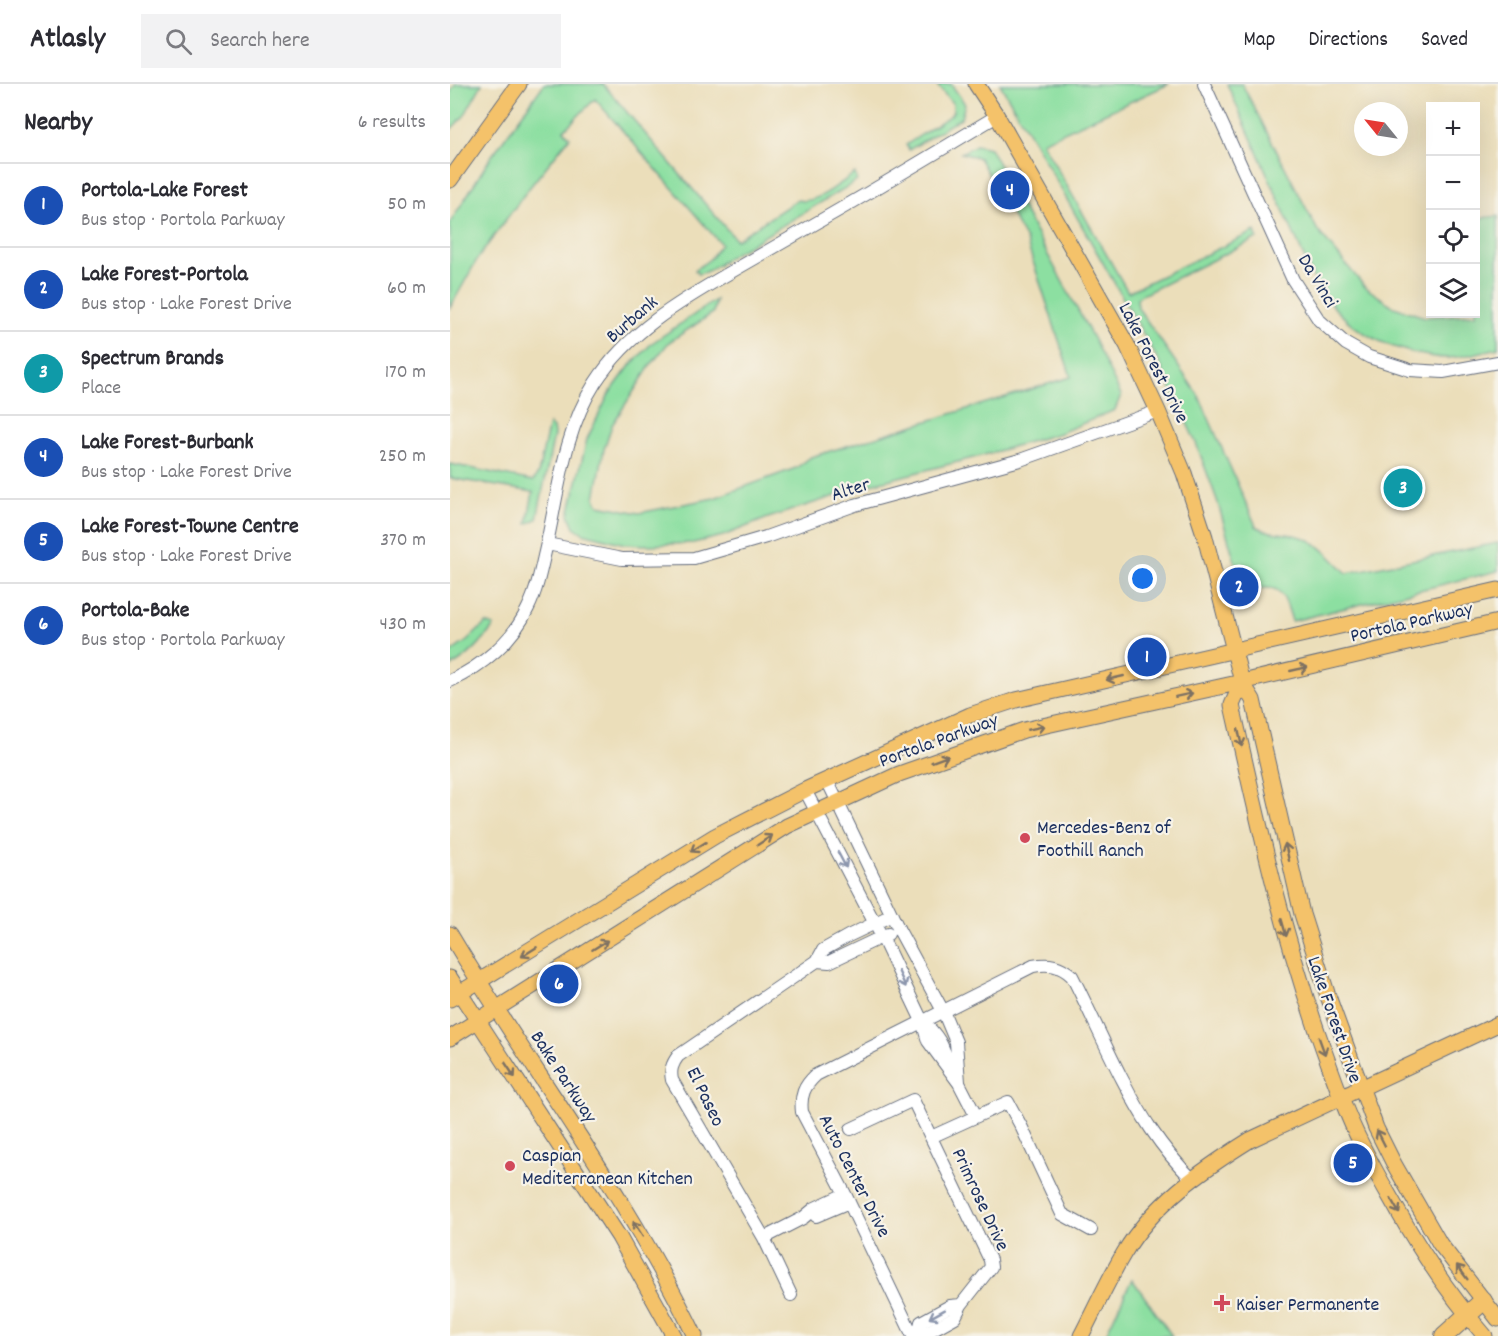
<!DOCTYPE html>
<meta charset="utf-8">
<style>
:root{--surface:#fff;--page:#f2f2f3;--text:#2b2b33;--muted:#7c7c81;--line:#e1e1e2;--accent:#d1495b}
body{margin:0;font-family:Dekko,sans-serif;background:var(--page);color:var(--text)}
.controls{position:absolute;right:18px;top:18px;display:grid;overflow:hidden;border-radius:0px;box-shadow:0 6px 24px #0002}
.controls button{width:54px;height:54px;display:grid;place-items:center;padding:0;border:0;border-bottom:2px solid var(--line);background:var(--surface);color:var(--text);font:30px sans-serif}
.compass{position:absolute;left:904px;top:18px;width:54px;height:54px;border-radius:50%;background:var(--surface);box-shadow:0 6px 24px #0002;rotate:300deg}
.you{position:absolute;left:693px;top:495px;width:21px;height:21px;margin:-15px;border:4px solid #fff;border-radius:50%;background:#1a73e8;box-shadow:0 0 0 9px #1a73e833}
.badge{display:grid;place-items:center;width:39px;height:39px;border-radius:50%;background:var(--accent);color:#fff;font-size:20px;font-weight:700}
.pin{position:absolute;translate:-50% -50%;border:3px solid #fff;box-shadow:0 2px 6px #0006}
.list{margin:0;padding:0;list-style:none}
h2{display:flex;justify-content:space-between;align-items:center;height:78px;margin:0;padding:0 24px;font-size:26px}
h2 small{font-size:20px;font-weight:400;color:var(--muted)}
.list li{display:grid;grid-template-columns:39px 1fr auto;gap:18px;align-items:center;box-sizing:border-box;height:84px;padding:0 24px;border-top:2px solid var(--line)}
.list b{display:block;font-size:22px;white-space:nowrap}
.list p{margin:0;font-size:20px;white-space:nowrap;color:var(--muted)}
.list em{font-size:20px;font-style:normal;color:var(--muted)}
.icon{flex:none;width:33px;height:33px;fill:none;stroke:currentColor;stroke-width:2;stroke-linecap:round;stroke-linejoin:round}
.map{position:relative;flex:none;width:1048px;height:1252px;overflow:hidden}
header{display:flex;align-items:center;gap:36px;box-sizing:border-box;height:84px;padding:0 30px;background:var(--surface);border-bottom:2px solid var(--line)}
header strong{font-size:28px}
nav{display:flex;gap:33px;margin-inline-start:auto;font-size:21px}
.search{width:420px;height:54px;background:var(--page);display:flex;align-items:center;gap:15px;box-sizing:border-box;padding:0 21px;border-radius:0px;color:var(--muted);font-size:22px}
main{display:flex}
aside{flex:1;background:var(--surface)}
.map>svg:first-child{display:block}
.green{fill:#8cdfa1;stroke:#548780;stroke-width:1.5}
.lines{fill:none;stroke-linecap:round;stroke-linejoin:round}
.minor-casing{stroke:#646c7e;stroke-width:14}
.major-casing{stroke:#646c7e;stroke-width:17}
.highway-casing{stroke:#646c7e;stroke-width:20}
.minor{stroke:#fff;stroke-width:12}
.major{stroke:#f4c26a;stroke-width:15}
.highway{stroke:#f4c26a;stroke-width:18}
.oneway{stroke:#7d7163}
.oneway2{stroke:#8d97ae}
.poi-dot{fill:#d1495b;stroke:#f7f3e8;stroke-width:2}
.labels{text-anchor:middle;stroke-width:4.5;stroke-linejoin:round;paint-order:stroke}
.street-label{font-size:20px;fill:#1b2f5e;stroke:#f7f3e8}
.poi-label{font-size:20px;fill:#1b2f5e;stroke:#f7f3e8;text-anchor:start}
</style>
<header>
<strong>Atlasly</strong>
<div class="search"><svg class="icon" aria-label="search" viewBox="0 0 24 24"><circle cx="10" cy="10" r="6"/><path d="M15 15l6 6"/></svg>Search here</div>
<nav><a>Map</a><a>Directions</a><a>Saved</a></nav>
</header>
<main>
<aside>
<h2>Nearby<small>6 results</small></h2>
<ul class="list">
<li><span class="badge" style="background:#1a4fb4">1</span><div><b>Portola-Lake Forest</b><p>Bus stop · Portola Parkway</p></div><em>50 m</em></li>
<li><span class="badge" style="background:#1a4fb4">2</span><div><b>Lake Forest-Portola</b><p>Bus stop · Lake Forest Drive</p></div><em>60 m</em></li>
<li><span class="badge" style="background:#0f9aa8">3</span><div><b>Spectrum Brands</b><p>Place</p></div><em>170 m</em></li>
<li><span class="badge" style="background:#1a4fb4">4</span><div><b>Lake Forest-Burbank</b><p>Bus stop · Lake Forest Drive</p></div><em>250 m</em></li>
<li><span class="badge" style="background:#1a4fb4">5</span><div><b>Lake Forest-Towne Centre</b><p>Bus stop · Lake Forest Drive</p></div><em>370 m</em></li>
<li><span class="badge" style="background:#1a4fb4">6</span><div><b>Portola-Bake</b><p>Bus stop · Portola Parkway</p></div><em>430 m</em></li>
</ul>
</aside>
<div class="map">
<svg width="1048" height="1252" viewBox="0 0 1048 1252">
<rect width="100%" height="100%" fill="#f7f3e8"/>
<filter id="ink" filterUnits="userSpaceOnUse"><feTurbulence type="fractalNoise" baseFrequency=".0167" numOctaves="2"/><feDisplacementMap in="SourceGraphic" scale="12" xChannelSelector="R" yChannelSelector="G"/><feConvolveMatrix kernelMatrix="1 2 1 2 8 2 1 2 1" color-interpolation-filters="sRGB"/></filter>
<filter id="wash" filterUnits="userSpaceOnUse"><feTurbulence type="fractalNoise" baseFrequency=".008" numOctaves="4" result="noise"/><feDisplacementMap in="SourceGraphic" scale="24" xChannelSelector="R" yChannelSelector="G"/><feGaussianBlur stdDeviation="1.35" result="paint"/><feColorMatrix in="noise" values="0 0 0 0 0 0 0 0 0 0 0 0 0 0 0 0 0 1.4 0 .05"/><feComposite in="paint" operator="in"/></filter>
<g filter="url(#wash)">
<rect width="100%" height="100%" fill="#ebdeba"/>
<path class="green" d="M6 0H32L14 32 0 46V8Z
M94 0H153L286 156 347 116C366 121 389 100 405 89L407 97 293 165C277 171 264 188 248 190L245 186 260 175 271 160 145 15 114 46 120 53 76 108 28 174 0 224V139L41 73Z
M486 0H501L515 20 511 34 459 66 456 61 501 31 503 27V20Z
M550 0H719L592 58 678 208 805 147 807 154 690 212 687 215 688 224 749 312 806 442C820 451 832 448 848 452 868 456 882 475 897 489L1048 459V487L842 537C832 504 829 498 794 509L767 416 746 359 708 276 586 61Z
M777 0H792L868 147 915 203 944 223 975 233 1026 230V138L1031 134 1048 132V264C1031 268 1014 273 997 274 985 274 972 271 960 268 917 256 893 239 867 202Z
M526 61 540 64 644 256 671 311 665 326 610 349 527 373 422 400 318 434 273 452 243 459 198 461 175 460 133 449 124 443 119 431 137 355 159 310 179 283 202 259 266 216 263 229 219 258 200 282 162 341 154 365 145 414 149 421 189 429 264 414 346 384 361 373 621 293 576 156 529 74 511 69Z
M99 340 103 344 104 351 87 435 77 440 83 408 0 394V380L83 397 88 390Z
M36 539 44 542C31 559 19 573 0 583V569L17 557Z
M682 1195 722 1252H655Z"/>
</g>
<g filter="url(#ink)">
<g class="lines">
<g class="minor-casing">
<path id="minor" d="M754 0 843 196 869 236 896 260 919 273 960 286 993 288 1048 278
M97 460 172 475 244 474 316 453 405 421 570 376 708 327
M0 597C32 582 63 557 78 524 86 508 90 490 94 472 108 415 112 350 145 299 178 248 229 218 281 188 312 170 344 152 375 134 433 101 490 66 547 32
M377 696 449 846 493 927 506 958 509 998
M355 706 432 853 472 937 478 957 509 999 526 1032
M367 877 379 878 438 850
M473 938C487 950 494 962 498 981
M401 1045 463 1016 540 1176 541 1183 511 1221 505 1233 476 1249 469 1246
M481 1053 558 1018 571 1042 612 1130 641 1146
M366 1132 399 1118
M314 1154 353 1134 365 1124 395 1110
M341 1211 314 1154 222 996C220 986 222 980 228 972L367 877 373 866 398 852 442 831
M463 1249 469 1246 471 1238 500 1222 511 1221
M463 1252 395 1110 352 1028C350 1012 354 1002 366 991L583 882C599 879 610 881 622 892 647 941 671 1000 701 1045 713 1063 727 1080 742 1095"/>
</g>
<g class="major-casing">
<path id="major" d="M526 0 547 32 677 261 708 327 734 389 755 453 792 598 803 616 852 830 878 912 926 1044 944 1080 990 1160 1048 1235
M0 96 69 0
M792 598 782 621C808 737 833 852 873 964 884 994 894 1025 908 1053 920 1079 935 1104 949 1129 974 1173 1002 1214 1035 1252
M0 850C80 985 177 1110 245 1252
M0 894 169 1153 224 1252
M0 915 265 752 355 706 520 631 566 616 1048 506
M0 954 337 742 449 690 574 646 792 598 1048 538
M631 1252C645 1225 658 1196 674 1169 703 1120 752 1086 800 1056L1048 940"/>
</g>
<g class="highway-casing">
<path id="highway" d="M994 1252 1033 1217"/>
</g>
<use href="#minor" class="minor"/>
<use href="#major" class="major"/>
<use href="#highway" class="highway"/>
</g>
<defs><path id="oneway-shaft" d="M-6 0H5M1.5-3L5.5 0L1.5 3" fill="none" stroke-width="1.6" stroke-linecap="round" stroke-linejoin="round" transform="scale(1.5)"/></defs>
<g class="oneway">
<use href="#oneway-shaft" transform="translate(849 585) rotate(-13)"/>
<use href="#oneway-shaft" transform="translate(665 594) rotate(167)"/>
<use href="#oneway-shaft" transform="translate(734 611) rotate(-12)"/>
<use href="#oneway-shaft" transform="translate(586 644) rotate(-12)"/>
<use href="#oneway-shaft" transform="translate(790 654) rotate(78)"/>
<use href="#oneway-shaft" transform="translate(490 675) rotate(-20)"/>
<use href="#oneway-shaft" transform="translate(315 756) rotate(-33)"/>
<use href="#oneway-shaft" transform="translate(248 763) rotate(148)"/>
<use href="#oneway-shaft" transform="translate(837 768) rotate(-103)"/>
<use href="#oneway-shaft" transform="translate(834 844) rotate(74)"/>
<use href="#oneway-shaft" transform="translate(150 861) rotate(-32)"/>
<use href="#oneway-shaft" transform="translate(79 868) rotate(148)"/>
<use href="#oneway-shaft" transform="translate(872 962) rotate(70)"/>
<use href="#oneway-shaft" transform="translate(60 986) rotate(56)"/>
<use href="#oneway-shaft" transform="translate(931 1054) rotate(-117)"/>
<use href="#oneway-shaft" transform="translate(945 1122) rotate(60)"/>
<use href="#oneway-shaft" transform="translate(188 1145) rotate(-122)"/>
<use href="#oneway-shaft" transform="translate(1012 1188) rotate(-127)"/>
</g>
<g class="oneway2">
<use href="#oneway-shaft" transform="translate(392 776) rotate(62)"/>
<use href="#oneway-shaft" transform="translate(452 895) rotate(65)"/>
<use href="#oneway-shaft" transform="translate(487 1230) rotate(151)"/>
</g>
</g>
<g class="poi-dot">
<circle cx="575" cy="754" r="6"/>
<circle cx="60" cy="1082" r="6"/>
<path d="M769 1210h6v6h6v6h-6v6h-6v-6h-6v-6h6z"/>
</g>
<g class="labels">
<g class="street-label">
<text transform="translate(869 196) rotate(59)" y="7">Da Vinci</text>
<text transform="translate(181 234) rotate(-41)" y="7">Burbank</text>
<text transform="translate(705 278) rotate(63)" y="7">Lake Forest Drive</text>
<text transform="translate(400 404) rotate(-17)" y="7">Alter</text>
<text transform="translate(961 537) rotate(-13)" y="7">Portola Parkway</text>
<text transform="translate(488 655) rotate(-20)" y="7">Portola Parkway</text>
<text transform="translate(886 935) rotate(71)" y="7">Lake Forest Drive</text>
<text transform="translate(115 992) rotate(57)" y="7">Bake Parkway</text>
<text transform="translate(257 1012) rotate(64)" y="7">El Paseo</text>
<text transform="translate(406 1091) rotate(63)" y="7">Auto Center Drive</text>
<text transform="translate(532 1115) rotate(65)" y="7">Primrose Drive</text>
</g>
<g class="poi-label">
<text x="587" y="749">Mercedes-Benz of<tspan x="587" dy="23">Foothill Ranch</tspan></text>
<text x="72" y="1077">Caspian<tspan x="72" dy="23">Mediterranean Kitchen</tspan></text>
<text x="786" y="1226">Kaiser Permanente</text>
</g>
</g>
</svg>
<div class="controls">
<button>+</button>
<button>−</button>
<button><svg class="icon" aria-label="locate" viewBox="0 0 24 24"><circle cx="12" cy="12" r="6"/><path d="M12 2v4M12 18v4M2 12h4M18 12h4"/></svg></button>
<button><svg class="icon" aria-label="layers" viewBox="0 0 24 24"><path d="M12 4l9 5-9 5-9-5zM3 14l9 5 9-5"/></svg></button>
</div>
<svg class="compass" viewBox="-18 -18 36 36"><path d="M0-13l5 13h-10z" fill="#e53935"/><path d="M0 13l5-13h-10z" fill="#7c7c81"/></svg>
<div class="you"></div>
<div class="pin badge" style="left:697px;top:573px;background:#1a4fb4">1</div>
<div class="pin badge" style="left:789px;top:503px;background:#1a4fb4">2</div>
<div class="pin badge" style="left:953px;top:404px;background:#0f9aa8">3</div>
<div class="pin badge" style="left:560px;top:106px;background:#1a4fb4">4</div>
<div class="pin badge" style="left:903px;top:1079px;background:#1a4fb4">5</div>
<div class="pin badge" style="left:109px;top:900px;background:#1a4fb4">6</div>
</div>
</main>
